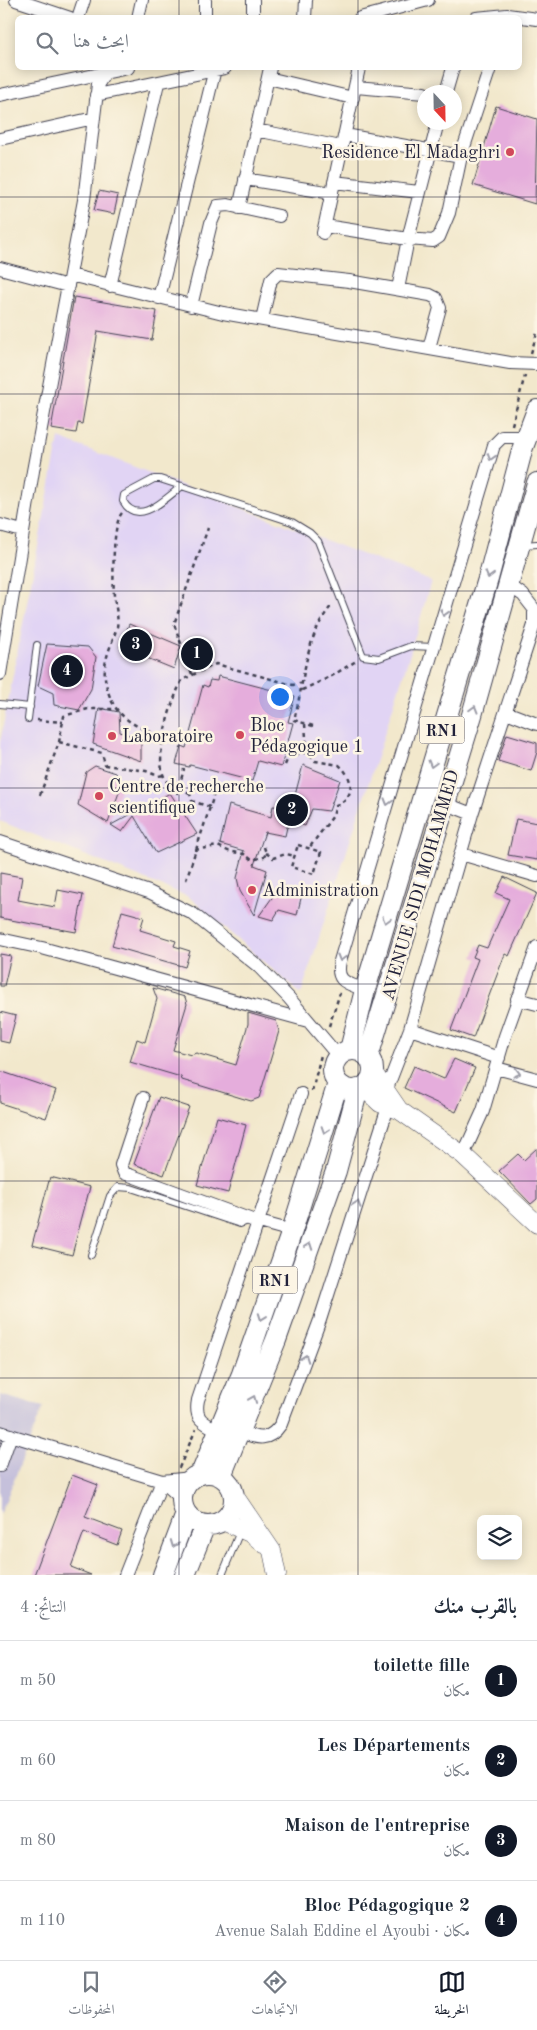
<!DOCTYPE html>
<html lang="ar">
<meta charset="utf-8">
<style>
:root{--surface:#fff;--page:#f6f6f7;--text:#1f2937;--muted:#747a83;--line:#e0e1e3;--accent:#111827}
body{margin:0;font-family:"Old Standard TT",Amiri,serif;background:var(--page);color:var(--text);direction:rtl}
.controls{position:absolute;right:15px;bottom:15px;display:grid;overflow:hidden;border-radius:8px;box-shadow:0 2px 12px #0003}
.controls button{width:45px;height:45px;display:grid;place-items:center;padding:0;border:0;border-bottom:1px solid var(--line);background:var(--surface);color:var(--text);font:25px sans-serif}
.compass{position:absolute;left:417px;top:85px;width:45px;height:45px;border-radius:50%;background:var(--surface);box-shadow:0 2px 12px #0003;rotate:158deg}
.you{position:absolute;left:279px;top:696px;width:18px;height:18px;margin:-12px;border:4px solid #fff;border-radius:50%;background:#1a73e8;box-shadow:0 0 0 8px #1a73e833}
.badge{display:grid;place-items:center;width:32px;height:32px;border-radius:50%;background:var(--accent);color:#fff;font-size:16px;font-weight:700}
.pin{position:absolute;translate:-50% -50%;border:2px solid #fff;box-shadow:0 1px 5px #0006}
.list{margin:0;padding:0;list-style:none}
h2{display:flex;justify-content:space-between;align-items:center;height:65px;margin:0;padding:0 20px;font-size:21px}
h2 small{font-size:16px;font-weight:400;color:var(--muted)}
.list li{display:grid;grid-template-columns:32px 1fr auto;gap:15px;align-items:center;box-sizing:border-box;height:80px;padding:0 20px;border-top:1px solid var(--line)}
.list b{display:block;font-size:19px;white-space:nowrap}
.list p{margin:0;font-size:16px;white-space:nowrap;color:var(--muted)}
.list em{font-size:16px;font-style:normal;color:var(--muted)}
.icon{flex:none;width:28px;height:28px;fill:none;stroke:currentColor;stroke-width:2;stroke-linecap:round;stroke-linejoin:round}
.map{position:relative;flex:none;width:537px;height:1575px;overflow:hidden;direction:ltr}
.search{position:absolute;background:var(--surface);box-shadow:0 2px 12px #0003;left:15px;right:15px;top:15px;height:55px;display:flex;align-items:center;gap:12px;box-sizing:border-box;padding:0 18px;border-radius:8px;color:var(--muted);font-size:19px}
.sheet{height:385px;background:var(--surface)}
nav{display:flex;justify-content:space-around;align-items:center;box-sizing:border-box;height:70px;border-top:1px solid var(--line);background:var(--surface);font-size:14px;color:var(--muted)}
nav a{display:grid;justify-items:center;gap:2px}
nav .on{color:var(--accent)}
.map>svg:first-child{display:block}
.built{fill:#e1d4f4}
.industrial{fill:#c5c0db}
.building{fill:#e5addc}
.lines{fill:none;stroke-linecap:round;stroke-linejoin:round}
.lane-casing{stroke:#414051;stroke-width:8}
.street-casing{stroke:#414051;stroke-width:14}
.secondary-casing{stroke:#414051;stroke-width:19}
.primary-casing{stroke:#414051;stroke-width:22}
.path{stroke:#414051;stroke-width:2.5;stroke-dasharray:4 4;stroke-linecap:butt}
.lane{stroke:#fff;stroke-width:6}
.street{stroke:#fff;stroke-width:12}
.secondary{stroke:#fff;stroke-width:18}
.primary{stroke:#fff;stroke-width:20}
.oneway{stroke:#9c9ca7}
.grid{fill:none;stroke:#22223b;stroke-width:1;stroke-opacity:0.55}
.poi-dot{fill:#d1495b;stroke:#fcf5e5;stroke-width:2}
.labels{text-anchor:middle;stroke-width:5;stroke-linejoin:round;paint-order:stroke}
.shield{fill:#fcf5e5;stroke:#63616e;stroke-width:1}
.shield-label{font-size:16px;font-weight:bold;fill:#22223b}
.poi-label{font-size:18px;fill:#22223b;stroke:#fcf5e5;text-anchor:start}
.street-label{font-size:18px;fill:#22223b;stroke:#fcf5e5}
</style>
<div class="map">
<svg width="537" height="1575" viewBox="0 0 537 1575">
<rect width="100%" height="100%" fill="#fcf5e5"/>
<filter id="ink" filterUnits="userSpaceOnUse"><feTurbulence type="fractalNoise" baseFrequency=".02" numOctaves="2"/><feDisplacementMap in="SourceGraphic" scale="10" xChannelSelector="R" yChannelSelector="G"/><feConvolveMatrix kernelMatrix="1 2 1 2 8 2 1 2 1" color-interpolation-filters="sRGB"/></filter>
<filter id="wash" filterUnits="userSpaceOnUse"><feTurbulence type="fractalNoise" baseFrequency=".0096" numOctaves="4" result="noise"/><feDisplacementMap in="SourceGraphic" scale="20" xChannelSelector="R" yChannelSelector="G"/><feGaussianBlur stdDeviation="1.12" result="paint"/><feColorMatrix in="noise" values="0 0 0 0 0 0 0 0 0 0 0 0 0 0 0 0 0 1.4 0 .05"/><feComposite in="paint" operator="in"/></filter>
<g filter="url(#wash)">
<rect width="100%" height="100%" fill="#f2e8cc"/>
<path class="built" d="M59 438 431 581 410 654 301 994 189 897 0 821V742Z"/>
<path class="industrial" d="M0 1395 43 1407 0 1515Z"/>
<g id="blocks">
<path class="building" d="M496 106 537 119 535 204 473 185Z
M99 191 118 195 114 214 94 210Z
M74 297 157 311 152 340 98 331 82 424 78 423 76 433 51 429Z
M129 624 181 646 174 669 120 647Z
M47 644 88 647 96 657 91 689 79 710 54 705 53 693 38 686Z
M192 647 207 652 202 664 187 657Z
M218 676 295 696 288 722 293 723 281 767 258 761 252 781 190 765 189 767 176 764 181 746 186 748 203 685 208 687 210 680 217 681Z
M99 708 119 712 120 732 141 739V761L93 744Z
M507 734 537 743V752L531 771 498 761Z
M303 765 340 780 329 811 312 809 305 826 296 822 287 827 285 836 265 832 254 865 267 870 254 915 240 891 237 878 244 851 220 844 229 805 271 817 273 806 283 807 286 799H294Z
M95 766 116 773 121 787 108 823 78 805 86 772Z
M170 793 197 834 156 853 134 816 122 832 111 825Z
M516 819 537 823V860L508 855Z
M0 873 22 877 18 900 55 907 58 890 83 895 76 932 0 918Z
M504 877 537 893 509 956 505 954 473 1038 451 1030 478 959 473 957 478 945 487 948 509 899 496 893Z
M281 885 302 894 297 915 279 910 273 920 259 916Z
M122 911 144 917 140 930 176 941 174 946 190 951 185 967 112 946Z
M0 954 11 956 4 986H0Z
M153 988 185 997 187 1004 173 1050 191 1055 196 1053 236 1065 248 1024V1013L276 1021 279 1031 259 1098 251 1101 182 1080 181 1077 130 1062 137 1039 145 1042 157 999Z
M0 1012 16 1016 9 1043 0 1041Z
M454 1059 475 1068 456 1112 404 1088 414 1066 444 1079Z
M0 1071 56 1090 46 1118 0 1103Z
M159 1097 189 1107 164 1175 134 1164Z
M217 1117 246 1125 228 1193 197 1185Z
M537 1148V1199L531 1204 499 1171 518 1154 524 1160Z
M50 1177 90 1187 72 1255 32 1245Z
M72 1475 98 1485 85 1517 122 1531 117 1545 84 1532 71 1567 91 1575H34Z"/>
</g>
</g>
<g filter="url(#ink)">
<use href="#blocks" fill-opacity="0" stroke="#414051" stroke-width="1"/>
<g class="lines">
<g class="lane-casing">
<path id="lane" d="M182 486C166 498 138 528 123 501L124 495 154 479H160L292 522 310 533 318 541 363 656 379 658 411 646 434 647
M523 545 537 544
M0 704 30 707
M28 719 37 645
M91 1255 110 1196 118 1187 131 1188 240 1224 251 1220
M222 1575 241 1529"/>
</g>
<g class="street-casing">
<path id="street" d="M16 0 70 18
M78 18 84 0
M138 18 142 0
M205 18V0
M253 18V0
M305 18 306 0
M360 18 428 0
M476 18 507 15 537 19
M268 78 353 98
M356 87 424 93
M446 92 453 68
M0 95 128 68
M96 95 225 68
M256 130 341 147
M345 135 461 156
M0 139 94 118
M245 179 332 193
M334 182 419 192
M239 208 270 68
M325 226 408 239 433 241 439 237 449 213 461 156 490 68
M323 233 359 68
M0 268 68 286
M70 275 223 313 510 363 537 364
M110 286 158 83
M398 289 408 239 438 122
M159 298 215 69
M191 306 211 223 218 206 228 205 279 216
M262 319 271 280 278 273 349 281 430 295 436 298 440 308 429 348
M0 525 22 531
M0 674 33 471 84 200 98 84 108 68
M506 712 537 724
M444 803 472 814
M0 842 149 892 193 914 258 966 289 998 339 1057
M461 854 537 876
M0 939 42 948 308 1021
M365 990C348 983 335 983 340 961L494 445 502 437H527
M517 999 537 1004
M410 1029 499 1058
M496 1068 537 1079
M386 1091 410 1029 472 814 534 625V609L523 595 509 585
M143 1098 121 1165 124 1173 252 1220 292 1231
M463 1155 483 1111 505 1036 537 947
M0 1432 162 1481 192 1478
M220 1432C204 1422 194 1421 198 1400L301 1094
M240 1432C258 1439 269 1442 281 1424L320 1320 388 1107
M0 1466 11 1435
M162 1481 182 1499
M125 1575 162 1481"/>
</g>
<g class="secondary-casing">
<path id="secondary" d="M373 1072 399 1110
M363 1087 380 1103 399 1110 463 1155 537 1224
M234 1495 272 1551 277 1575
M223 1521 252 1534 264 1544"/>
</g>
<g class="primary-casing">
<path id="primary" d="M350 1050 365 990 488 579 523 447 537 410
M333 1070a20 20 0 1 1 40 0a20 20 0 1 1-40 0Z
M368 1057 472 715 537 483
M182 1499a26 26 0 1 1 52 0a26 26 0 1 1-52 0Z
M201 1474 242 1374 292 1231 338 1083
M221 1476 276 1340 336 1171 358 1089
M163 1575 186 1514
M185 1575 205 1525"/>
</g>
<path class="path" d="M531 353 537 333
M512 425 525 375
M122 513C112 524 113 579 114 596 115 606 119 617 117 627 109 654 98 666 110 697 119 721 142 729 164 737
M192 674 174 624 208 528
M302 690 330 677 356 661
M37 720 63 722
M305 724 307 752
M313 726 294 720C305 680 304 637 333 604
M59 742 102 753 105 765 146 771 158 776 164 775
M285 765 289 756 307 752 315 761 339 765C353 777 357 797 336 805L333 816 309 848
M177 794 184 769
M190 794C183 791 174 789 169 784 149 766 172 700 182 680L216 664 293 685 303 682
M40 795 59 742 64 716 88 709H117
M210 807 192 801 190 794 197 788 215 792
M298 845 321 852 314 874 291 867Z
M195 850 218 846 228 851 244 854 252 860 264 857 266 853 263 844
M266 853 273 858 286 854 295 856
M186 880 215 792 224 787 242 789
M329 1026 340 993
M312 1091 321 1055
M179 1468 196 1429"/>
<use href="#lane" class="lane"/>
<use href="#street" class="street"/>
<use href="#secondary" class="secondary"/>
<use href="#primary" class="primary"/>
</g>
<defs><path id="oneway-chevron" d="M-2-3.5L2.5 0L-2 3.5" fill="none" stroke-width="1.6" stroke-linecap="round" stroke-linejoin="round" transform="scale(1.25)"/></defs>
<g class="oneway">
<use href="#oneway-chevron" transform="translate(491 457) rotate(107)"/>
<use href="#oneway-chevron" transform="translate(489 575) rotate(105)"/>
<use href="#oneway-chevron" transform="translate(444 613) rotate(107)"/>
<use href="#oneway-chevron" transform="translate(474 709) rotate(-74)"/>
<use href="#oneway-chevron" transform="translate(432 764) rotate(106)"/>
<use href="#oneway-chevron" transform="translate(388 802) rotate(106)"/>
<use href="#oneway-chevron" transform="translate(386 920) rotate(106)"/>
<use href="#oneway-chevron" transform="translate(341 958) rotate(105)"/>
<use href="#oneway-chevron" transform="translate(517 1073) rotate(15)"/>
<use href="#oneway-chevron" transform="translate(325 1130) rotate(108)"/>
<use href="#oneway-chevron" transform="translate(357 1204) rotate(-72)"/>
<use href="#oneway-chevron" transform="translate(309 1246) rotate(-70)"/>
<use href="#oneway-chevron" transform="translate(262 1317) rotate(110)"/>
<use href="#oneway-chevron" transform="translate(305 1358) rotate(-70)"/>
<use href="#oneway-chevron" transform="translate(253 1399) rotate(-68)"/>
<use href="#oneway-chevron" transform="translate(174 1544) rotate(111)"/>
</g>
</g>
<path class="grid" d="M179 0V18M358 0V18M179 68V1575M358 68V1575M0 197H537M0 394H537M0 591H537M0 788H537M0 984H537M0 1181H537M0 1378H537"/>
<g class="poi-dot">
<circle cx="510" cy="152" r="5"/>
<circle cx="240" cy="735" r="5"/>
<circle cx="112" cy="736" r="5"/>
<circle cx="99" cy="796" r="5"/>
<circle cx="252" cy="890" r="5"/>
</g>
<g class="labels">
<g class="shield">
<rect x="419.5" y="716.5" width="45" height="27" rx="4"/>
<rect x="252.5" y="1266.5" width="45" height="27" rx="4"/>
</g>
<g class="shield-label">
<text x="442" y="736">RN1</text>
<text x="275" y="1286">RN1</text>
</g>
<g class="poi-label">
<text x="500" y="158" text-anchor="end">Residence El Madaghri</text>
<text x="250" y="731">Bloc<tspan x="250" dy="21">Pédagogique 1</tspan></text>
<text x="122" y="742">Laboratoire</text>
<text x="109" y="792">Centre de recherche<tspan x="109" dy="21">scientifique</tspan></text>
<text x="262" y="896">Administration</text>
</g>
<g class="street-label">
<text transform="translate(420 885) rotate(-74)" y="6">AVENUE SIDI MOHAMMED</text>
</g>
</g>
</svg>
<div class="controls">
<button><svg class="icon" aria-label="layers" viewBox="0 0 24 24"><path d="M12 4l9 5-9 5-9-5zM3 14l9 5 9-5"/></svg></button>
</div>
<svg class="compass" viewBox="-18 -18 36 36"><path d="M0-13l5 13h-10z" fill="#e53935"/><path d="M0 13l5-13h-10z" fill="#747a83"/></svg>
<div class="you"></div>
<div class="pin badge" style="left:197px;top:654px">1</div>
<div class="pin badge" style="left:292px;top:810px">2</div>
<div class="pin badge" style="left:136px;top:645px">3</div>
<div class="pin badge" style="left:67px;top:671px">4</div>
<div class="search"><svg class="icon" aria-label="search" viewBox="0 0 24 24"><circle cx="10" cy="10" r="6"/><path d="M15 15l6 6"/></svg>ابحث هنا</div>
</div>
<section class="sheet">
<h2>بالقرب منك<small>النتائج: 4</small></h2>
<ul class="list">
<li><span class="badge">1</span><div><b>toilette fille</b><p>مكان</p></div><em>50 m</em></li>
<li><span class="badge">2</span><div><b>Les Départements</b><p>مكان</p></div><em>60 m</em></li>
<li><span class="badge">3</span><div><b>Maison de l'entreprise</b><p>مكان</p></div><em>80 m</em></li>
<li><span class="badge">4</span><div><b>Bloc Pédagogique 2</b><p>مكان · Avenue Salah Eddine el Ayoubi</p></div><em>110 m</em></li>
</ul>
</section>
<nav>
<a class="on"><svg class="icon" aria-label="map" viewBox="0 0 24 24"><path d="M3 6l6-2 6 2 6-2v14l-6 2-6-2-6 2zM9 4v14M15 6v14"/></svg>الخريطة</a>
<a><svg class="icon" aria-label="directions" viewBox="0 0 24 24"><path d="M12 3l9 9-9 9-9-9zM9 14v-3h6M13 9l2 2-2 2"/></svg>الاتجاهات</a>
<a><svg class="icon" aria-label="saved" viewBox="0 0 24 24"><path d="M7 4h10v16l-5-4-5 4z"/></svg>المحفوظات</a>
</nav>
